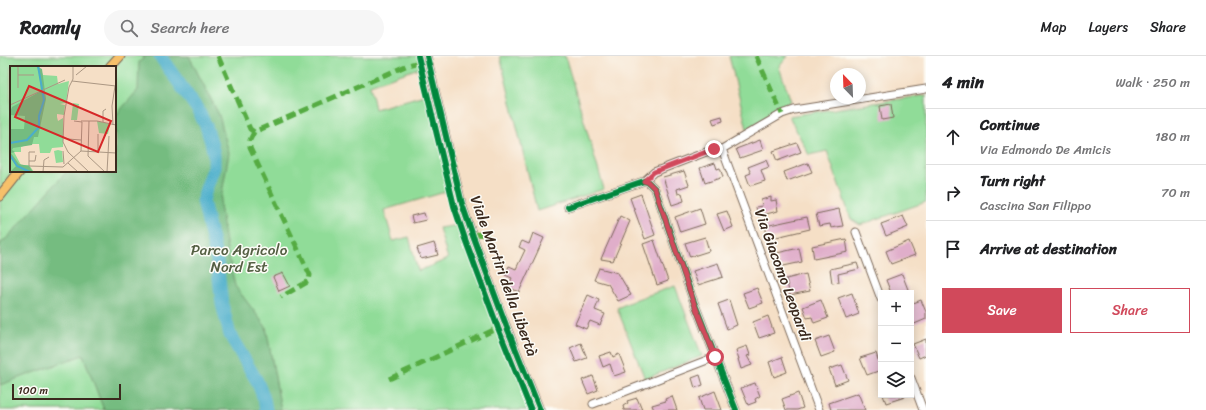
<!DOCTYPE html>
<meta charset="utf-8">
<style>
:root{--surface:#fff;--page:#f6f6f6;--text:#202124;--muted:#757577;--line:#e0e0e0;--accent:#d1495b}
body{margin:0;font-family:Sriracha,sans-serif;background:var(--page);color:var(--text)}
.controls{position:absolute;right:12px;bottom:12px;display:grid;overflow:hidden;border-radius:0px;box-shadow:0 2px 10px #0003}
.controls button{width:36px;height:36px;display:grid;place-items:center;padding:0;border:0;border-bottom:1px solid var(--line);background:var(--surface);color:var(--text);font:20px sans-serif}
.compass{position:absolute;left:830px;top:12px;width:36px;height:36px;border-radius:50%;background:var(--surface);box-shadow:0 2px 10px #0003;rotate:337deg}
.scale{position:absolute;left:12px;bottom:10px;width:109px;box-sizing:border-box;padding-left:4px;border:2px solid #3b2a1e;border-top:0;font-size:11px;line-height:14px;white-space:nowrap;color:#3b2a1e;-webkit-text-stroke:3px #fdfcf7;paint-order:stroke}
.stop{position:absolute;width:12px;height:12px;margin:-9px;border:3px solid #d1495b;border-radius:50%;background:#fff}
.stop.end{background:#d1495b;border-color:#fff;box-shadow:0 1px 4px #0008}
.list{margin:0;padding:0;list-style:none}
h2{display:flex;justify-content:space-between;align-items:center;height:52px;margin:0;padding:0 16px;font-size:17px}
h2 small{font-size:13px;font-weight:400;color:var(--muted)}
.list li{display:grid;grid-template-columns:26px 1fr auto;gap:12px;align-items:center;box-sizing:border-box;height:56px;padding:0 16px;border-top:1px solid var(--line)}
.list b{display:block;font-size:15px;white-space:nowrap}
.list p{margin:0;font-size:13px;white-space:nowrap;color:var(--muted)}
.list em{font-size:13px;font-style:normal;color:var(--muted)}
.actions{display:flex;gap:8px;padding:12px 16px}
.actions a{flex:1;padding:9px 0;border:1px solid var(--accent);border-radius:0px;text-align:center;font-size:14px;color:var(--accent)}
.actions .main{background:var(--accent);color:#fff}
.icon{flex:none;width:22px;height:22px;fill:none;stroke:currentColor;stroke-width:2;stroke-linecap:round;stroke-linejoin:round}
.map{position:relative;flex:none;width:926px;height:354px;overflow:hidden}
header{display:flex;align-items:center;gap:24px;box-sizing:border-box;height:56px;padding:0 20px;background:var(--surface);border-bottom:1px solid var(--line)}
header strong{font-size:19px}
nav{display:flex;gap:22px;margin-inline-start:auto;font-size:14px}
.search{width:280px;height:36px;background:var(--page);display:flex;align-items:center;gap:10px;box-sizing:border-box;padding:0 14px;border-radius:22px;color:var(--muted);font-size:15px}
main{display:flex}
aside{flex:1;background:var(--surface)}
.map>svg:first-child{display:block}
.green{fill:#90dc98;stroke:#66835b;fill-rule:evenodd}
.forest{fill:#74bc80;stroke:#58734f}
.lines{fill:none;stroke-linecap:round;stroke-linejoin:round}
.river{stroke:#4baeca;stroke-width:13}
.building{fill:#e0aeca}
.minor-casing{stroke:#7c6959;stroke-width:9}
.major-casing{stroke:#7c6959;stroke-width:11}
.minor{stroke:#fff;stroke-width:7}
.major{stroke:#f6c06b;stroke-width:9}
.quiet{stroke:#55ab43;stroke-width:5;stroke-dasharray:10 5;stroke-linecap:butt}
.cycleway-casing{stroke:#fdfcf7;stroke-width:8}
.cycleway{stroke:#00873e;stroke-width:6}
.route{stroke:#d1495b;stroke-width:5}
.labels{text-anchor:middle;stroke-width:3;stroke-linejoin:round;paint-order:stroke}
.park-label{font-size:15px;fill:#545f43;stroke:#fdfcf7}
.street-label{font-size:15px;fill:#3b2a1e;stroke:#fdfcf7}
.inset-river{fill:none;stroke:#4baeca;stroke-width:2}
.inset-road{fill:none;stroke:#ab9783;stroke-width:1}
.view{fill:#d62828;fill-opacity:0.15;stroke:#d62828;stroke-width:2}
.inset-edge{fill:none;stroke:#3b2a1e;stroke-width:2}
</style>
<header>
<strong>Roamly</strong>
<div class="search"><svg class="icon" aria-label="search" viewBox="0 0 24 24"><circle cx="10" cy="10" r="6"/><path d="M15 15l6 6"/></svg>Search here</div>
<nav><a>Map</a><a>Layers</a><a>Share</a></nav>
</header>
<main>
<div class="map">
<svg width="926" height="354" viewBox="0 0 926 354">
<rect width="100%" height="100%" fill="#fdfcf7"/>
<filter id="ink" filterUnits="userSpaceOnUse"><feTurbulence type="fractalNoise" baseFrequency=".025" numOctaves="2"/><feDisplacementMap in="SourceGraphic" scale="8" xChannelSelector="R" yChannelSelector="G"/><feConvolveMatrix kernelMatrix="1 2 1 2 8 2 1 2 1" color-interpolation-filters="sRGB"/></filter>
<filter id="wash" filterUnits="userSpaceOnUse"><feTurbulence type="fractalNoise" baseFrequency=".012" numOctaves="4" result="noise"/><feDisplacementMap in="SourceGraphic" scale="16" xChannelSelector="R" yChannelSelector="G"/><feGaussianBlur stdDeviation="0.9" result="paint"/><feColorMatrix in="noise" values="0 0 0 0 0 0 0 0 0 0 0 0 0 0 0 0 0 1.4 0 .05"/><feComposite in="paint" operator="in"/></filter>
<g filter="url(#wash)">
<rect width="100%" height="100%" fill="#f5dfc6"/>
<path class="green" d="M0 0H419L422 11 370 29 375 53 428 38 452 134 384 154 393 185 409 181 418 215 448 203 439 172 459 169 533 354H0ZM11 11H115V115H11Z
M500 0H565L604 133 537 155Z
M729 0H788L779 11 791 45 747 73Z
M926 39V146L860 169 851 163 827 95 809 99 789 60Z
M675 230 702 300 645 323 617 252 637 243Z"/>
<path class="forest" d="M143 0H189L219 59 229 97 220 149 227 193 235 230 266 271 281 354H104L83 299 0 329V188L9 180 67 115H115V60L138 34 139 6 144 2Z"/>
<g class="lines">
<path class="river" d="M160 0 198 54 206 70 211 86 214 99V111L206 133 203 145 217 205 222 248 230 279 257 325 264 343 266 354"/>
</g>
<g id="blocks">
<path class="building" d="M891 48 893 62 882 64 880 50Z
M722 60 723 65 714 68 712 63Z
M760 84 763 94 740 102 736 93Z
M797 87 801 96 777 105 773 95Z
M766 104 769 111 761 114 765 125 750 130 746 119 751 117 748 111Z
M715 107 717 113 720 112 723 121 705 127 700 112Z
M808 107 812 116 787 125 784 116Z
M684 115 689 129 677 133 678 138 682 137 684 145 672 149 663 121Z
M641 138 655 179 645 183 630 142Z
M771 141V145L776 144 778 155 758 160 756 151 762 150 761 144Z
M700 152 705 168 680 176 675 161Z
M839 153 843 170 831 172 830 168 819 170 816 158Z
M727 155 733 171 724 175 717 158Z
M424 157 426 164 413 167 411 160Z
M620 160 630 165 613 205 601 203Z
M903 160 908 171 886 180 881 168Z
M807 161 810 173 768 183 765 170Z
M533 177 544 182 519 236 508 231 512 222 505 219 509 210 516 213 525 194 519 191 522 185 529 188Z
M705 181 709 195 690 201 685 187Z
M846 183 848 196 814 203 812 190Z
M654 184 668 225 657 229 643 188Z
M909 185 915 199 891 208 886 195Z
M434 187 438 199 421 203 417 192Z
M799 192 802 206 779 211 777 197Z
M718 207 723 221 698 229 693 215Z
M857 207 859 213 838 218 839 226 832 227 830 213Z
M599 212 618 217 631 239 618 245 608 228 594 224Z
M283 217 290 230 279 235 273 221Z
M806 218 810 235 790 239 786 223Z
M902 218 909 236 906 237H891L886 224Z
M757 232 763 247 749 252 743 237Z
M852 237 859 258 846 263 838 242Z
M588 239 599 244 595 254 605 258 600 269 590 265 586 273 575 268Z
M729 244 737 269 727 273 718 248Z
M821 244 828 262 814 267 812 261 807 262 803 251Z
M921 244 926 256V263L912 269 911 265V248Z
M768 260 774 277 759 282 753 266Z
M829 280 835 296 821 301 815 285Z
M926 283V299L919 302 913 288Z
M581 287 587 302 576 306 570 292Z
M747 290 750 299 747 300 752 309 741 313 738 303H739L736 294Z
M611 296 613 301 619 298 626 316 614 320 610 308 603 311 599 300Z
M876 297 881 314 867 319 860 302Z
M782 301 787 316 774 321 769 306Z
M842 309 848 324 835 329 829 313Z
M700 319 703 329 695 332 692 322Z
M593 320 598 334 588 338 582 324Z
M755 327 760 340 755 343 756 346 748 349 741 332Z
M715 335 722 354H703L699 342Z
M798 337 803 352 797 354H786L782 343Z
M858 337 865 354H831L829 347Z
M883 339H904L905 341 886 347Z
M672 340 677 354H654L652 349 666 345 665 343Z
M637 342 642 354H624L623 350 628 347 627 345Z"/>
</g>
</g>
<g filter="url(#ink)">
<use href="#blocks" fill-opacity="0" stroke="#7c6959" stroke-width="1"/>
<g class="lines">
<g class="minor-casing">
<path id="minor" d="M427 0 462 148 473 180 506 269 540 354
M722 93 819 354
M644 125 654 116 714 93H722L782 58 794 54 926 33
M568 151 644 125 648 126 655 133 692 241 736 354
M856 176 881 243
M911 322 923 354
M593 348 715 301"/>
</g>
<g class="major-casing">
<path id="major" d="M110 11 120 0
M0 140 20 115"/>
</g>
<use href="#minor" class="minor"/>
<use href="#major" class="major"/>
<path class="quiet" d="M218 0 250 73 254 76 408 9 423 5
M756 0 782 58
M254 76 250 84V92L310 219 309 225 281 241
M472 178 489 179
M389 323 500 271"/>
<g class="cycleway-casing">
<path id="cycleway" d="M418 0 454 150 465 183 498 272 531 354
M427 0 462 148 473 180 506 269 540 354
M568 151 644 125 648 126 655 133 692 241 736 354"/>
</g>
<use href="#cycleway" class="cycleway"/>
</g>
</g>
<g class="lines" filter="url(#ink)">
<path class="route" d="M714 93 654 116 644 125 648 126 655 133 692 242 715 301"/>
</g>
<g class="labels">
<g class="park-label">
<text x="239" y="199">Parco Agricolo<tspan x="239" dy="17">Nord Est</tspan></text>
</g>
<g class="street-label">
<text transform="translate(783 219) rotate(70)" y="5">Via Giacomo Leopardi</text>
<text transform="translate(504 220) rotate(70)" y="5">Viale Martiri della Libertà</text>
</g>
</g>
<g transform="translate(10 10)">
<rect width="106" height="106" fill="#f5dfc6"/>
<path d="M0 0H29L33 9 47 10 48 18 59 15 56 37 50 38 55 39 54 49 47 48V51L48 55 53 52V81L42 82 40 87H30L29 78H19L11 81V86H4L11 99H19L24 106H0ZM63 37 69 38 67 54H61ZM87 55 100 58 98 68 89 67ZM48 84 52 85 53 96 46 97 44 85Z" fill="#90dc98"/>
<path d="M26 0 32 3 36 33 28 71H24L22 79 3 82 2 84 5 86 1 87 9 98 19 100 23 106H0L6 100 0 91V63H14L15 50 0 49V46L2 41 31 25 29 4Z" fill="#74bc80"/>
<path class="inset-river" d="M0 77 17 74 29 61V50L34 34 28 0M0 89 7 100 20 106"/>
<path class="inset-road" d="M8 0V22M63 0V13L59 21 54 50 53 76 58 86 79 106M8 9H24M66 9 77 0M62 15 106 20M0 39 55 14M64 55 72 56 71 85M71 55H87L106 59M79 55 78 90 95 106M93 56V45L96 43M103 59 102 40 105 20M58 73 71 74M53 85 54 98M25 86H19V100L53 101M88 87V68M19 95H25L26 89M58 97 68 106M53 101 71 85 106 87M33 106 34 94 39 91M97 106 99 70"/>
<path class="view" d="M19 20 101 55 88 86 5 51Z"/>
<rect width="106" height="106" class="inset-edge"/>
</g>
</svg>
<div class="controls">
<button>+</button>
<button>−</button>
<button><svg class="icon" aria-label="layers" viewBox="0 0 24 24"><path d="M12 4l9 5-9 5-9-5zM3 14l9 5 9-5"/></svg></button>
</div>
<svg class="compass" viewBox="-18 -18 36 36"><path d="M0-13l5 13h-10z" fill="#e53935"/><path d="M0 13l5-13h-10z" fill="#757577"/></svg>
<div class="scale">100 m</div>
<div class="stop" style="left:715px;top:301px"></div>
<div class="stop end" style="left:714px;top:93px"></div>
</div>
<aside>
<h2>4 min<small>Walk · 250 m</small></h2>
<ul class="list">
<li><svg class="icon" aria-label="ahead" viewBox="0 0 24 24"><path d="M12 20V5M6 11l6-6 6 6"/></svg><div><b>Continue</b><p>Via Edmondo De Amicis</p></div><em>180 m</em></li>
<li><svg class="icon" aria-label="right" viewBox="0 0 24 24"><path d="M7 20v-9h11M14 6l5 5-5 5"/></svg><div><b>Turn right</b><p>Cascina San Filippo</p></div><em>70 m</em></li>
<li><svg class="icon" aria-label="arrive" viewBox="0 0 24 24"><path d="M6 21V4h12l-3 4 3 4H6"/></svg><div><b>Arrive at destination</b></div></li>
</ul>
<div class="actions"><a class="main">Save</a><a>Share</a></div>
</aside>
</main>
